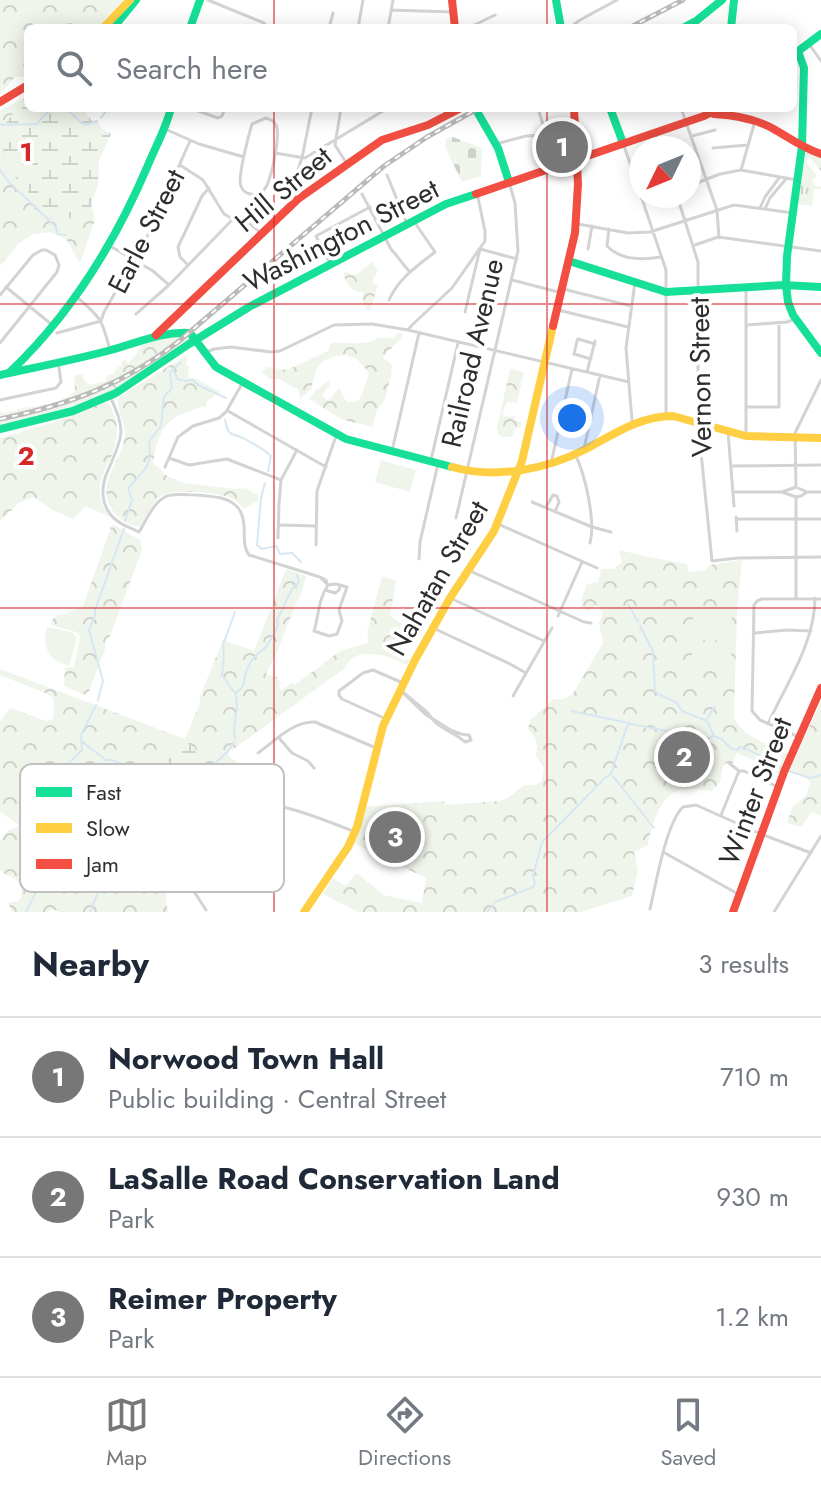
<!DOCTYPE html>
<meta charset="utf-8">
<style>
:root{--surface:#fff;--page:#f2f2f3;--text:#1f2937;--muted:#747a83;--line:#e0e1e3;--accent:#777}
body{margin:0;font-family:Jost,sans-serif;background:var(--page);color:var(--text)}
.compass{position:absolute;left:629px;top:136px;width:72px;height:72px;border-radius:50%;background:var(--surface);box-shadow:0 4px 20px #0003;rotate:227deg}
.you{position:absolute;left:572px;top:418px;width:28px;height:28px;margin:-20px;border:6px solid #fff;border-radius:50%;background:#1a73e8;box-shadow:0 0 0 12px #1a73e833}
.badge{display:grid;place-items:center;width:52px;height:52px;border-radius:50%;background:var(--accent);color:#fff;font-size:26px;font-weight:700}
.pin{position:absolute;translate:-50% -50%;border:4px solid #fff;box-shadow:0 2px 8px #0006}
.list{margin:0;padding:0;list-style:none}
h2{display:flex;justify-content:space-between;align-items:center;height:104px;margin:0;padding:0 32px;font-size:34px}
h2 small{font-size:26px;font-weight:400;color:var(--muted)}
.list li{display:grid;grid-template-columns:52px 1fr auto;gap:24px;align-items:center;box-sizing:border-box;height:120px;padding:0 32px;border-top:2px solid var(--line)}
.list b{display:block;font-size:30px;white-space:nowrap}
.list p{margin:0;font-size:26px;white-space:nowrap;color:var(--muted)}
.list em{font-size:26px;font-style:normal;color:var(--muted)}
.icon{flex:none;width:44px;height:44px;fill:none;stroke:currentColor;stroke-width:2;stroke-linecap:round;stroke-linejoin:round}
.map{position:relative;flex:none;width:821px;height:912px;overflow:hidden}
.search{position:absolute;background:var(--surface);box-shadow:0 4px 20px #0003;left:24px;right:24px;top:24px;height:88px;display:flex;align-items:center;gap:20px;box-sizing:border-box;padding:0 28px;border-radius:12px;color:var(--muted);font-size:30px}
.sheet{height:464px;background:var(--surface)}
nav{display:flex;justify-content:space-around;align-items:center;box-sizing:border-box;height:112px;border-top:2px solid var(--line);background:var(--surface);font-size:22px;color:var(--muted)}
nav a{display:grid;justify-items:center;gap:4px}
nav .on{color:var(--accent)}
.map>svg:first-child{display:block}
.grass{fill:url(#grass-tufts)}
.forest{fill:url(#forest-crowns)}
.wetland{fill:url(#wetland-marsh)}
.cemetery{fill:url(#cemetery-stones)}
.garden{fill:#f0f5eb}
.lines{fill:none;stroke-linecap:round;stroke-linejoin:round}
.stream{stroke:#d7e7f2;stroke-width:2}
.street{stroke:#d3d3d3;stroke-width:3}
.fast{stroke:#16e098;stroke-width:8}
.slow{stroke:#ffcf43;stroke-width:8}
.jam{stroke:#f24e42;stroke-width:8}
.rail-casing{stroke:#bababa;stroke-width:5}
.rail{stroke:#fff;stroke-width:2;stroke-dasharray:6;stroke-linecap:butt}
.grid{fill:none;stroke:#d62828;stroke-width:2;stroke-opacity:0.55}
.labels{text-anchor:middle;stroke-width:8;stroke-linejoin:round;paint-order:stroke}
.street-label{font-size:28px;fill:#2e2e2e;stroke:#fff}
.key{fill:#fff;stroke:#c0c0c0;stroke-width:2}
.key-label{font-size:22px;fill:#2e2e2e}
.grid-label{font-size:26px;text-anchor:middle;font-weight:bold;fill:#d62828;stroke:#fff;stroke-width:8;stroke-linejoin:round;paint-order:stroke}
</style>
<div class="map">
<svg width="821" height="912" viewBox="0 0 821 912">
<defs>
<pattern id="grass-tufts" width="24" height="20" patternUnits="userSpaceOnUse" patternTransform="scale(2)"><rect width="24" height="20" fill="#f0f5eb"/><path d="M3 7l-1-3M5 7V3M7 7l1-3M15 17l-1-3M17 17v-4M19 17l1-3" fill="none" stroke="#ced2ca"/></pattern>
<pattern id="forest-crowns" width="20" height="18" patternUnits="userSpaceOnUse" patternTransform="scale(2)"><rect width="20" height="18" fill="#f0f5eb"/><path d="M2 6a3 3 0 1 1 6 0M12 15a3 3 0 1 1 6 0" fill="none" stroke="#ced2ca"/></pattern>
<pattern id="wetland-marsh" width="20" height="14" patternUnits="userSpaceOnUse" patternTransform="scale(2)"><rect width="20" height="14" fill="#f0f5eb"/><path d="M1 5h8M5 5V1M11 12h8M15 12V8" fill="none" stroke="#ced2ca"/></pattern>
<pattern id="cemetery-stones" width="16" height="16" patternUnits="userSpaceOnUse" patternTransform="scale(2)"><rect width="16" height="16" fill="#f0f5eb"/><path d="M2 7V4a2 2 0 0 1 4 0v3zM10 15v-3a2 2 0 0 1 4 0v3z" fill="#ced2ca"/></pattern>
</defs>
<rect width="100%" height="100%" fill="#fff"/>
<path class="grass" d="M807 153 821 157V171L810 158 806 161 817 176 816 178H813V185L821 187V189H814L812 206 796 204 804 155Z"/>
<path class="forest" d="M0 0H124L97 28H28V77H15L0 95Z
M28 96V108L84 219 95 220 80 263 66 239 50 232 33 234 19 243 0 266V110Z
M372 262 378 271 373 279V284L378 285 371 308 368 311 363 303V292C351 293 348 284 343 275L345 272 356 275Z
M398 333 403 334C397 347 389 347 383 358L390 363 392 366 391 375 385 400 377 409 372 427 341 419 309 399 316 390 329 380 330 384 322 396 327 400C334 398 334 391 340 388L342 395 347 402 358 401 362 395 369 373 357 359 346 355 336 356 323 361 316 370 311 389 300 399 298 389C287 386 283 377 270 379L261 372 267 367 287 370 328 351 331 343C347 342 365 346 379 338H394Z
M181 334 189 336 192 340C160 362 127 386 90 401 61 412 31 419 0 425V411L1 413 17 411V409C35 406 61 405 75 391L74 376 82 374 85 382 91 385 105 381 108 375 114 374 117 368 122 365 121 361 126 360 128 363C135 358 136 353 141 347 150 338 169 336 181 334Z
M187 355 186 365 189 366 188 377 197 379 220 392 207 401 204 406C167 418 159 424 153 464L160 468 165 475 183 483 234 489 245 488 258 495V501L243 509C240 505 240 503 235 500 223 492 173 488 161 496 151 503 147 517 139 527 129 525 120 520 113 511 93 483 124 461 125 433 125 421 115 408 119 397Z
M510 369 524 372 517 403 507 402 502 414 509 417 515 416 514 420 522 423 520 427 514 430 512 437H502L498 434 497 428Z
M104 402 110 405C113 413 117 421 117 430 118 467 84 476 109 517L86 506 73 519 51 509 33 497 19 503 0 521V438L51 423Z
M114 525 140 540 142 550 110 636 106 639 105 649 89 691 84 695 64 686 65 668 74 667 80 637 76 632 51 625 52 620 57 615 65 614 83 606 111 527Z
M619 550 649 557 687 564 688 572 705 570 710 565 742 560 737 612 734 717C741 736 771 746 789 754L781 773H776L768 767 737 753 732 765 726 763 723 766 720 782 712 791C704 790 694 788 686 789 660 790 652 825 648 845L634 852 638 871 632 896 581 912H358L323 894 333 878 345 886 357 873 383 895 422 903 426 878 353 843 365 807 444 801V805L500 801 509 797 524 785H536L542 781 544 768 536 756 537 747 535 738 528 729 530 720 554 699H564L572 695 603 643 599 623 603 613 596 605 589 611 582 607 581 600 587 584 598 582 601 569H614L622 562Z
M286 569 306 576 301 595 297 601 275 657 266 673 268 675 277 677 281 683 279 687 282 690 291 683 296 684 336 654 342 650 366 644 369 641 367 632 382 577 396 580 390 616 404 625 393 650 399 656 410 660 407 665C388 656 357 643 345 668L228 753 230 758 236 761 241 769 234 774 217 775 203 785 195 795 154 820 147 834 136 843 131 852 141 879 162 884 167 890 166 900 168 912H60L51 909 48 912H12L8 903 19 901 21 897 22 885C15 876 6 877 0 870V841L8 830 14 829 19 825 0 812V722L10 708 46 721 53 719 54 703 53 698 45 693 0 675V669L185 739 201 701 199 699 223 640 254 651Z
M821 701V816L811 812 802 827 787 823 793 806 806 796 810 782 808 779 790 769Z"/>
<path class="wetland" d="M28 98V108H82L92 121 96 120 102 129 111 134 99 161 98 185 91 204 95 220 62 218 39 204 18 181 4 160 2 128 13 114 5 110Z
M185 742 195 748 197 774 195 777 162 764 163 761 174 754Z"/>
<path class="cemetery" d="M453 137 482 148 481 176 462 182 445 147 446 139Z"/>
<path class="garden" d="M381 460 416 470 410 492 375 482Z
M693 616 732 617 731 641 693 640Z
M47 627 72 632 77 638 69 666C49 661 41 646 47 627Z
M692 645 731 646V668H692Z"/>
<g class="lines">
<path class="stream" d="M101 118 108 108
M0 125 37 124C44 113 58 102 71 113 77 118 78 122 86 125L97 121
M0 170 8 181 55 226 58 234 66 235
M174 371 177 379 186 381 193 380 198 385 226 398
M225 420C226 423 227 431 230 433 231 434 241 437 243 438 253 444 263 448 271 456L268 471
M265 483 261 498 257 545 262 549 276 546 280 554 292 553 301 562
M125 521 132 500 128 488C144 470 153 467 149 441L161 426 164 397 172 388 170 372 181 362
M628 604 638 622
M640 626 653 651 655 692 677 703 682 711 707 721 714 736
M234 692 222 675 224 655 223 645 235 612
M98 700 103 681 89 630 95 616V610L124 529
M571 711 629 723
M707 719 715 706
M235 739C231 724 241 708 235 693 249 685 241 680 248 667 252 658 258 654 265 648 271 641 274 634 278 625L277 620 292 589 299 582 297 575
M82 741C89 749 98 752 105 760 118 758 127 769 136 777
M789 771 810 778 821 775
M194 775C209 770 226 756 234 742
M613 776 654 828
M34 838 60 849 80 844 100 854 102 858C98 869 92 880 98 892L90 912
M26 912C29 905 35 897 36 889 38 873 33 855 33 840 34 800 55 775 82 750L81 735 96 705
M487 912 495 902 533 887 535 883 533 876 542 842 605 778 611 774 627 726 631 724 707 739 714 736 723 740 730 748 737 750 740 747C749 748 751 752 759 755 767 759 774 762 782 769"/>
<path class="street" d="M208 0 264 23 267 28
M391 10 453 12
M329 28 333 13
M358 28 363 0
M388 28 393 0
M468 28 495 15
M569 28 580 20 617 0
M809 44 821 61
M190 108 218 118 222 116 225 108
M341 108 335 145 347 164
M538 108 546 135
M681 108 717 210 719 238
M266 118C271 120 273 120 276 125 281 134 271 186 262 192 259 194 254 195 250 194 246 193 242 190 241 186 237 178 249 134 252 124Z
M165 129 199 144 244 157
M655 133 660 148
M692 136 715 130
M496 144 526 136 575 133
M624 146 641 195
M713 148 748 145
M275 153 305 158 388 108
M180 165 203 180 224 214 233 219 250 224 262 234
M741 170 755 121
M387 175 407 224
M689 186 720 174 741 170 797 180
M362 194 391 249 409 271
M641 196 666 270V415
M677 196 698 262V423L712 561 738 558 821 557
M298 199 292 186 302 158 312 108
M760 208 765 197 779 178
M765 209 770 198 785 180
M578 224 628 233 650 232 734 205 793 213
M609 229 607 246C620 260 643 260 661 257
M695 245 718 237 821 251
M110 246 153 271 169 285
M588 249 592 226
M330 264 316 236 370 207
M188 265 180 257 178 247 202 196 209 188
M512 280 562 293
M6 287 51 324
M746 287V436
M563 289 631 306
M0 295 33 255 42 250H46L55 255 59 265 57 272 0 343
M77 297C101 318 102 319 110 350
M389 300C398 279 417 266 435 252L413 220
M558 310 628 327
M465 312 480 249 517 259
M136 314 169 285 233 219
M747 325 787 322 795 319
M408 330 412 325 452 288 485 241V231L477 193
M57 333 101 321 104 312 147 237 190 141
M204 353 214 349 231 347 271 352 280 351 334 325 372 324 408 330 629 382
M591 359 574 354 577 341 578 339 595 344
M587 372 595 341
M110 396C115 408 121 419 121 432 120 445 114 456 109 468 100 486 100 507 116 520 123 526 132 528 139 532 146 521 153 503 165 497 172 492 212 496 221 498 229 500 238 505 241 513 248 526 240 543 249 555L320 577
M0 400 56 388 61 382 58 361
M746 407H779V323
M228 411 326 467
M632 421 626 348 635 282
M728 432 734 506
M584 449 600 375
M392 451 419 333
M575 454C585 474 596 521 590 543
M169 458 189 465 227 459 281 480
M552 459 572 369
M431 460 458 343
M731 466 821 465
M165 467 178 437 193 426 219 418 226 412 243 382
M796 487 795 433 821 380
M733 492H782L796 497 801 496 807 492
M782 492 796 487 807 492H821
M796 497V598
M532 502 592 527 611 532
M546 507 553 495 557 496 559 502 555 512
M736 517 737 531
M456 518 518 251 515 203 509 182
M736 519H821
M498 524 597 568
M280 525 316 526
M278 538 279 504 281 480 297 450
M316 545 317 491 336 436
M419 559 420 542 438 464
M468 570 584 622 591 623
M327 584 326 580 320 577 328 585
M336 584 347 587 339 610 342 621 337 634 329 636 314 631C319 615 318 600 328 585Z
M325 590 335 593 339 590 340 586
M450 598 544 641
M558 616 582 562
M433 628 510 664 526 673
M755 633 787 630 811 631
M402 692 426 715C441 722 452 735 469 735L471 740 465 742C453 731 436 728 428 713L404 693
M513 696 552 628
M384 718 342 699 339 695V691L363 673 373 670 403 683
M768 724C786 684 815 643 815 598
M799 737 760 720 752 711 754 605 757 601 762 599H821
M279 738 292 753 308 761 314 768
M258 753C275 741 293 721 315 722L376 748
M729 763 739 771H744L778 787
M721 815 739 771
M665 853 738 894
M650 909C656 884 666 823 683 807L696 805 761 834 811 853
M206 910 195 893 164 865 162 851C169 840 181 836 191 828 201 821 211 812 222 807 259 792 320 818 355 832
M774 912 821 836"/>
<path class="fast" d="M556 0 561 28
M113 28 136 0
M190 28 200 0
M683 28 696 21 722 0
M731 28 734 0
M798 51 804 68 802 146 787 256 786 285 788 302 793 315 821 353
M793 55 821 34
M475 108 498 148 509 182
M610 108 623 143
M569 261 666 292 783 285 821 287
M10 372C72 313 115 243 148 165 156 146 166 128 171 108
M0 375C37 367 74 360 111 350 137 343 162 331 190 333L216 367 346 439 452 467
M0 429 73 411 116 393 189 344 249 307 446 204 476 194"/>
<path class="slow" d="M103 28 130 0
M452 467C496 479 545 470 586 449 614 434 640 416 673 416L746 436 821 438
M304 912 348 847 357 827 383 726 415 660 450 598 494 531 522 461 553 326"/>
<path class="jam" d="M452 0 455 28
M0 102 28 85
M714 114C734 115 752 118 770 127 787 136 802 148 821 154
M476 194 704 116 720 108
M553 326 575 233 578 184 574 108
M156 335 298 199 382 140 428 125 461 108
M733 912 784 772 821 688"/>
<g class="rail-casing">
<path id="rail" d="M629 28 683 0
M0 419C68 405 123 385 178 342L384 166 427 137 479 108"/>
</g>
<use href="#rail" class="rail"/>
</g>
<path class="grid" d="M274 0V28M547 0V28M274 108V912M547 108V912M0 304H821M0 608H821"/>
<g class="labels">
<g class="street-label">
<text transform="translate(283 189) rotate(-40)" y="10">Hill Street</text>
<text transform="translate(146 231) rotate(-63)" y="10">Earle Street</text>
<text transform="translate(341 235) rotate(-27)" y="10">Washington Street</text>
<text transform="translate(472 353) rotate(-77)" y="10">Railroad Avenue</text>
<text transform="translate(700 377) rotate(-91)" y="10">Vernon Street</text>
<text transform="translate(437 578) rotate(-60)" y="10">Nahatan Street</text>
<text transform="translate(755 791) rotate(-69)" y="10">Winter Street</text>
</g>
</g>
<rect x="20" y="764" width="264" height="128" rx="12" class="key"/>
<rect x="36" y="787" width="36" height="10" fill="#16e098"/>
<rect x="36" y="823" width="36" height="10" fill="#ffcf43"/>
<rect x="36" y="859" width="36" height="10" fill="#f24e42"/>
<g class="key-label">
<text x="86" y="800">Fast</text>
<text x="86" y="836">Slow</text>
<text x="86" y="872">Jam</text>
</g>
<g class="grid-label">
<text x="26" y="161">1</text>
<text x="26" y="465">2</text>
</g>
</svg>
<svg class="compass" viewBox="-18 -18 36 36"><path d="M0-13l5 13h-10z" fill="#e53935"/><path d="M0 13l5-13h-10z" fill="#747a83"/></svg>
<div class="you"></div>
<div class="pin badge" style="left:562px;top:147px">1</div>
<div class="pin badge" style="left:684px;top:757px">2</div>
<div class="pin badge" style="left:395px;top:837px">3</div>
<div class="search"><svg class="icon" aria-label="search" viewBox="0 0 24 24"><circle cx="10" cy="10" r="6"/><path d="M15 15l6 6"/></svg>Search here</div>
</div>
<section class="sheet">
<h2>Nearby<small>3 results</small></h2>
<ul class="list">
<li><span class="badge">1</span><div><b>Norwood Town Hall</b><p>Public building · Central Street</p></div><em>710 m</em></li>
<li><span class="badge">2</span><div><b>LaSalle Road Conservation Land</b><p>Park</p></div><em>930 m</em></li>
<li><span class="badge">3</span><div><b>Reimer Property</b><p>Park</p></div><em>1.2 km</em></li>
</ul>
</section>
<nav>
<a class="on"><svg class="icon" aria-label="map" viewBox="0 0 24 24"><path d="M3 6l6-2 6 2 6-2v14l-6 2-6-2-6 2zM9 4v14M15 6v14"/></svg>Map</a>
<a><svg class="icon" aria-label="directions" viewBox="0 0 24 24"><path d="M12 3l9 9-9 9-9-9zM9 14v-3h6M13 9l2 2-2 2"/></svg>Directions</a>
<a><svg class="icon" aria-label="saved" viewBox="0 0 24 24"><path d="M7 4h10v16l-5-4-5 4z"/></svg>Saved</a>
</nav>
